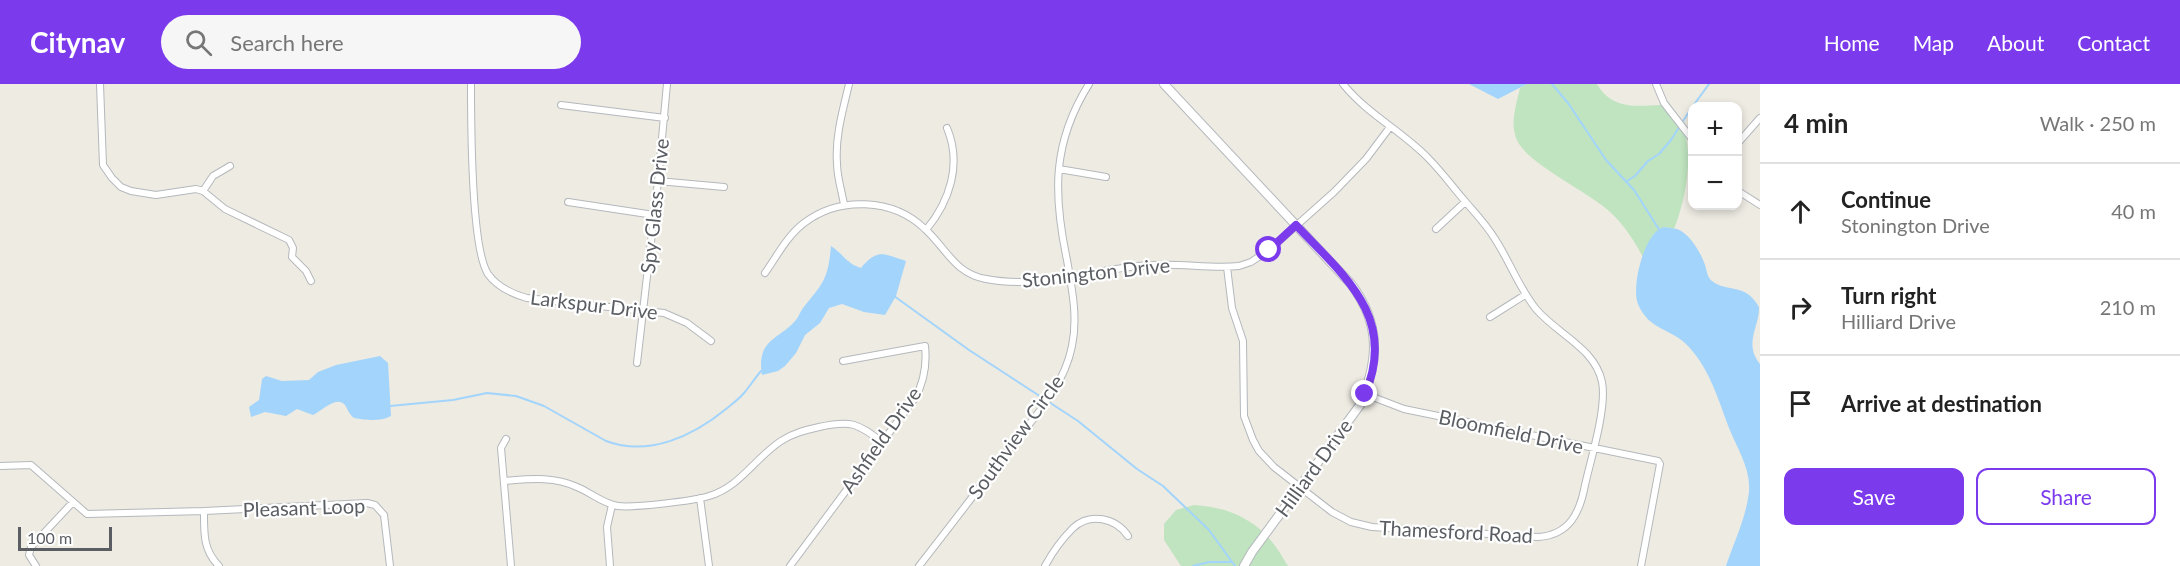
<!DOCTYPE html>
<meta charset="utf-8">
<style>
:root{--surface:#fff;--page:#f6f6f6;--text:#222;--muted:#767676;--line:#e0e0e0;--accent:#7c3aed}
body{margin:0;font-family:Lato,sans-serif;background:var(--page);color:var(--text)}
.controls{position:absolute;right:18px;top:18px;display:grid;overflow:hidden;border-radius:12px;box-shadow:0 3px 9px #0003}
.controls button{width:54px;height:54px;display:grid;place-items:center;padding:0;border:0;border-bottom:2px solid var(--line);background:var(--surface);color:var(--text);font:30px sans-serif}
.scale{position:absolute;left:18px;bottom:15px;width:94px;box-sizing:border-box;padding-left:6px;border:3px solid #5a5e63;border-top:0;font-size:16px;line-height:21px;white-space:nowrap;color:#5a5e63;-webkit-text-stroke:4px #fff;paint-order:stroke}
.stop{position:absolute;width:18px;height:18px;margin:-14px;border:4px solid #7c3aed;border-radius:50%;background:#fff}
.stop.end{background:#7c3aed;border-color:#fff;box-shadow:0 2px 6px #0008}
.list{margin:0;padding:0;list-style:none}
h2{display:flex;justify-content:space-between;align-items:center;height:78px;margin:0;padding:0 24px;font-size:26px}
h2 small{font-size:20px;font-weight:400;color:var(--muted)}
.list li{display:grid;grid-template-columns:39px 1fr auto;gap:18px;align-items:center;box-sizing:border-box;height:96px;padding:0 24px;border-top:2px solid var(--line)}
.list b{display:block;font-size:22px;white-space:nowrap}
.list p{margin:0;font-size:20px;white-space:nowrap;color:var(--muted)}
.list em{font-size:20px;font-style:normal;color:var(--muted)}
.actions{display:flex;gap:12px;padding:18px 24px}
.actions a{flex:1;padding:14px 0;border:2px solid var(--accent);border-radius:12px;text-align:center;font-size:21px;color:var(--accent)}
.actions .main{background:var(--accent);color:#fff}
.icon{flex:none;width:33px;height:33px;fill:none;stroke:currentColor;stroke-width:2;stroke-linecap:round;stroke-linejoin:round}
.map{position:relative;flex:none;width:1760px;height:482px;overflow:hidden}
header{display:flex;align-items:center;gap:36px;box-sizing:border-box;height:84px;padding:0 30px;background:var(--accent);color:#fff}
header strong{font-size:28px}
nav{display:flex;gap:33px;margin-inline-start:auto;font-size:21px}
.search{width:420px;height:54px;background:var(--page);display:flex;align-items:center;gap:15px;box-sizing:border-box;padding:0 21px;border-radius:33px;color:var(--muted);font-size:22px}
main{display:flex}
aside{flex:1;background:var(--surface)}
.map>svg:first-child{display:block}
.green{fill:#bfe4bf}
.water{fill:#a3d4fc}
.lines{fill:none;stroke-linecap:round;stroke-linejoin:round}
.stream{stroke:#a3d4fc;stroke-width:2}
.street-casing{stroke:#b5b8bc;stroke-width:8}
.secondary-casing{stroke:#b6b9be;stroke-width:10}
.street{stroke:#fff;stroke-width:6}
.secondary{stroke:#fff;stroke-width:8}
.route{stroke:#7c3aed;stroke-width:8}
.labels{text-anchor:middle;stroke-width:4.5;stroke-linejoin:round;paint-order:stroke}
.street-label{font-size:20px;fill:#5a5e63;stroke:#fff}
</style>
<header>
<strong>Citynav</strong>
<div class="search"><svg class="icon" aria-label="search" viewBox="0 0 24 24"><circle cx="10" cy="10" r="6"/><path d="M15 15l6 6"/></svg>Search here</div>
<nav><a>Home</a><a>Map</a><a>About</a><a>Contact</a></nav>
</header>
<main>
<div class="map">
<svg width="1760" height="482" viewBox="0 0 1760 482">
<rect width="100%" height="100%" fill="#edebe2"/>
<path class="green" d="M1527 0H1597C1612 26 1636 22 1662 21 1668 27 1679 34 1682 42 1695 69 1685 118 1674 145L1664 143 1653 151 1643 173C1632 153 1621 136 1603 122 1583 106 1529 79 1518 58 1509 41 1516 22 1520 4Z
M1194 421C1229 423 1258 436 1278 466 1282 471 1284 477 1288 482H1181L1164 456V440L1176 426Z"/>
<path class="water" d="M1469 0H1527L1498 15Z
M1664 143C1668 144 1673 144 1677 145 1690 150 1701 169 1705 181 1707 187 1707 193 1712 197 1727 209 1745 198 1759 223 1760 242 1743 259 1760 280V482H1726C1734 458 1746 434 1749 408 1751 385 1737 364 1729 344 1718 315 1710 286 1689 263 1672 244 1649 247 1638 220 1631 203 1644 148 1664 143Z
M831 162C842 169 847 180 861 184 878 164 883 170 906 177L896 212 885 231 864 228 842 220 829 224 820 239 805 251 796 269 785 282 778 287 762 291C756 255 779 256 796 236 799 232 800 228 803 224 823 199 828 196 831 162Z
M380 272 388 279 391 332C379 338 367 336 354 334 349 330 348 326 345 321 336 311 322 327 313 331L297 325 286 332 265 328 251 333 249 323 259 316 262 295 266 292 282 297 309 296 318 288 336 281Z"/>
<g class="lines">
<path class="stream" d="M1552 0 1568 19 1606 76 1634 106 1660 147
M1693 22 1709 0
M1627 97 1635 92 1648 77 1659 70 1671 56 1692 23
M894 212 969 266 1078 337 1137 385 1163 402 1209 446 1235 482
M390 322 453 316 487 309 516 312 544 322 606 357C649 373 693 352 726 325 732 320 739 315 744 309 750 302 755 294 761 287H763
M1193 482 1209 478H1232"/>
<g class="street-casing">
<path id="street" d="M100 0 103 81 112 94 121 103 131 107 156 111 196 105 203 107 225 125 289 156 293 164 292 173 306 187 311 197
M471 0C471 36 471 164 488 190 497 203 513 210 527 214L664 229 687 239 711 257
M1656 0 1664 19 1692 55
M561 21 665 34
M1738 59 1760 34
M1059 85 1106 93
M658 97 724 103
M203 107 213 92 230 82
M1738 107 1760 121
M568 118 654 131
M844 121C842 107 837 94 837 79 835 52 843 26 849 0
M1436 145 1465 118
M926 146C950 117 962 80 947 44
M1227 183 1232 224 1243 257 1244 332 1253 356 1259 367 1274 383 1332 428 1351 438 1372 443 1538 453C1570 451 1580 428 1585 401 1591 374 1607 324 1602 298 1595 264 1557 250 1536 225 1519 204 1510 178 1495 155 1486 140 1475 129 1464 116 1452 102 1441 87 1428 74 1402 47 1367 30 1343 0
M765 189C777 172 787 152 804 139 839 112 893 114 925 145 946 164 955 190 986 195 1043 206 1097 183 1153 181 1182 179 1211 185 1239 182L1251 178 1269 166 1334 108 1366 75 1390 43
M1490 233 1525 211
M637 279 658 97 667 0
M1365 310 1404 325 1658 377 1660 380 1641 482
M506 355 501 364 511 482
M0 382 31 381 87 430 204 427
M504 397C530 395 553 392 577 403 590 408 603 420 618 422 634 424 693 417 709 412 740 403 755 374 781 357 793 349 806 346 819 343 851 336 857 339 882 358
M700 414 709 482
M36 482 29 471 31 463 73 418
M219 482C203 466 204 449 204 427L367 419 375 421 384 431 390 482
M610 482 607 443 612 421
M790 482 915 314C924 298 927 281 925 262L843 277
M919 482C948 445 977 407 1005 370 1031 337 1064 304 1072 262 1078 233 1072 205 1067 176 1053 110 1052 59 1089 0
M1045 482C1052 469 1063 454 1073 444 1090 428 1116 434 1128 452"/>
</g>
<g class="secondary-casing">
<path id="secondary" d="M1164 0 1351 200C1381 240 1379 276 1360 321L1252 468 1244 482"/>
</g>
<use href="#street" class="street"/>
<use href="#secondary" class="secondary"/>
</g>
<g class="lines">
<path class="route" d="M1269 166 1296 141C1343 191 1398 233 1365 310"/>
</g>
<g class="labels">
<g class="street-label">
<text transform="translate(655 122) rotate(-84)" y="7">Spy Glass Drive</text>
<text transform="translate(1096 189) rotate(-6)" y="7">Stonington Drive</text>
<text transform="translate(594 221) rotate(7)" y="7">Larkspur Drive</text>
<text transform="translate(1511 348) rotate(12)" y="7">Bloomfield Drive</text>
<text transform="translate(1016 353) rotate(-54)" y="7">Southview Circle</text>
<text transform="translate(881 356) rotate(-55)" y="7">Ashfield Drive</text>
<text transform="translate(1314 384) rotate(-54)" y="7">Hilliard Drive</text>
<text transform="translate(304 424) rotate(-2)" y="7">Pleasant Loop</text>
<text transform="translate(1456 448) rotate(3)" y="7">Thamesford Road</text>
</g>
</g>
</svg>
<div class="controls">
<button>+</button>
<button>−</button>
</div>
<div class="scale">100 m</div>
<div class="stop" style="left:1269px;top:166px"></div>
<div class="stop end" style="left:1365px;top:310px"></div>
</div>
<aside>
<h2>4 min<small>Walk · 250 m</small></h2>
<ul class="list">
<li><svg class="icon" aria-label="ahead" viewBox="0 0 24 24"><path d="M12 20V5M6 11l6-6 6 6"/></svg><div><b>Continue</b><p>Stonington Drive</p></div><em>40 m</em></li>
<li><svg class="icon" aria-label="right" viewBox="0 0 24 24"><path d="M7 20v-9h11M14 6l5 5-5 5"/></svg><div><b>Turn right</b><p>Hilliard Drive</p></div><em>210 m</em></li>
<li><svg class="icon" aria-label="arrive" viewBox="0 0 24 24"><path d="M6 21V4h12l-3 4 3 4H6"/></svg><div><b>Arrive at destination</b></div></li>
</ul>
<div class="actions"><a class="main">Save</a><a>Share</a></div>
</aside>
</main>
